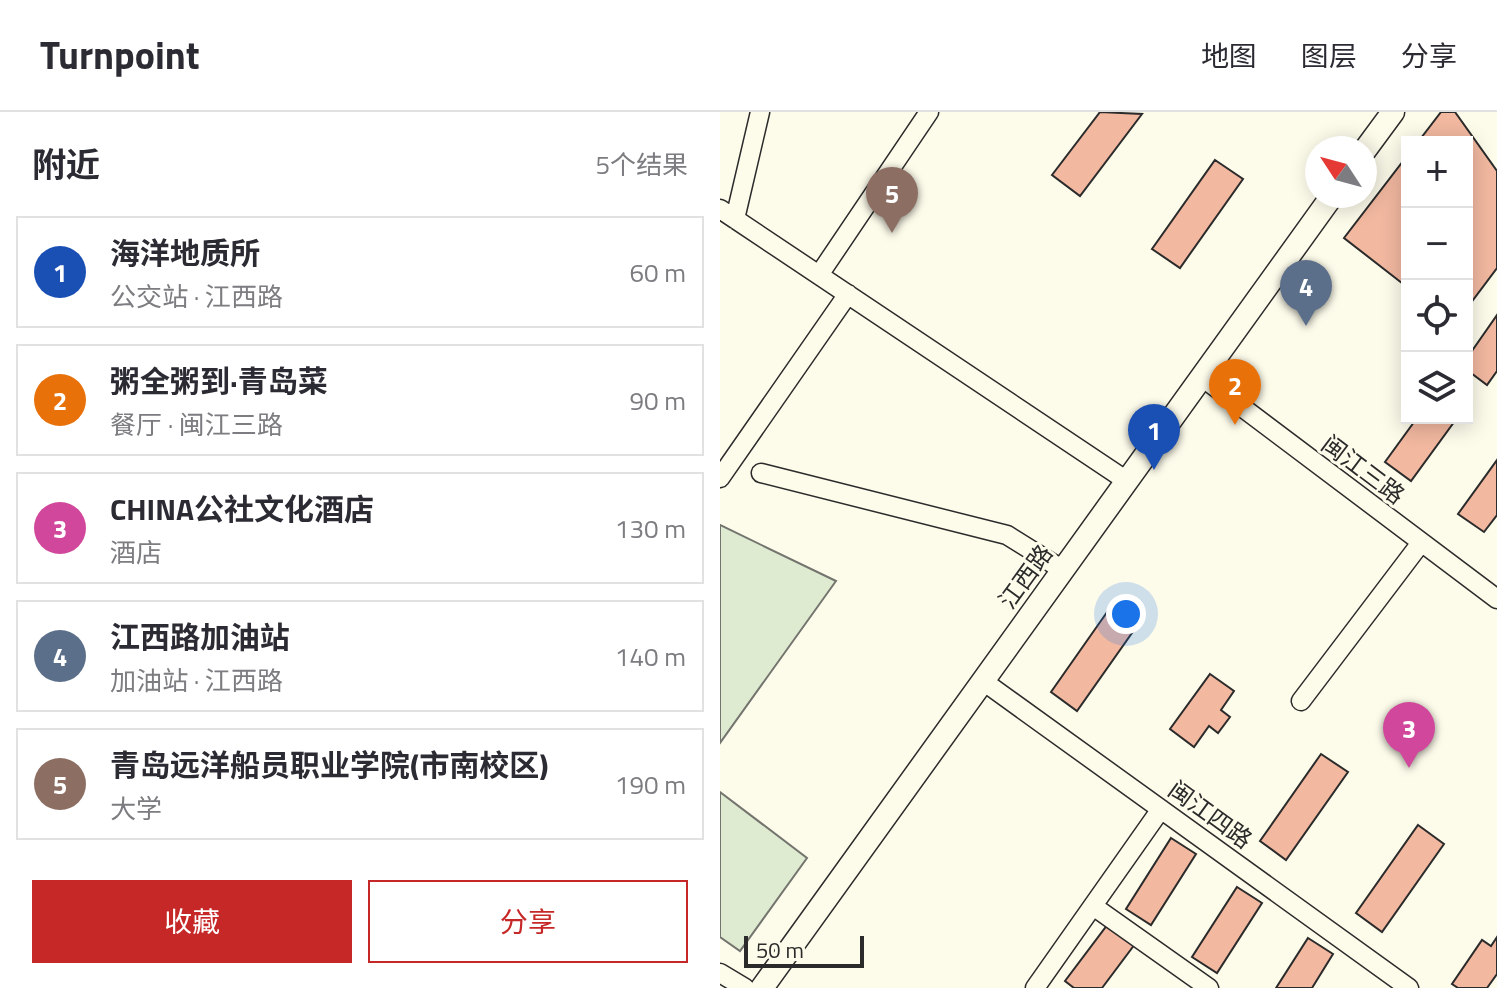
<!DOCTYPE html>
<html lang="zh">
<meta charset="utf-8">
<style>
:root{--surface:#fff;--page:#f2f2f3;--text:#2b2b33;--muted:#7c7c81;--line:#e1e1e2;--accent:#c62828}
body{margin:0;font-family:"Titillium Web","Noto Sans SC",sans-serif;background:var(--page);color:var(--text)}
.controls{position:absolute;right:24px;top:24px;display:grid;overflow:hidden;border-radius:0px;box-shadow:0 4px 20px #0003}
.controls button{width:72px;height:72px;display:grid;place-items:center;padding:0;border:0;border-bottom:2px solid var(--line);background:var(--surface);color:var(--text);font:40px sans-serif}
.compass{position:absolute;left:585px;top:24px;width:72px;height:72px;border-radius:50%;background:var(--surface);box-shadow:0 4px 20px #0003;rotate:306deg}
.scale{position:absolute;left:24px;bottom:20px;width:120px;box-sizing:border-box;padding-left:8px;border:4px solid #2b2b2b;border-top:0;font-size:22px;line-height:28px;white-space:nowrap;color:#2b2b2b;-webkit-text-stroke:6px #fdfbea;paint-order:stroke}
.you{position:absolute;left:406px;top:502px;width:28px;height:28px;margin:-20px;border:6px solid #fff;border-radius:50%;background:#1a73e8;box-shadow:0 0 0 12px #1a73e833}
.badge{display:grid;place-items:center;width:52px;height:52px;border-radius:50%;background:var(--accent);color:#fff;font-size:26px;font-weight:700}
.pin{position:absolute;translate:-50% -66px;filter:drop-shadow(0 2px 4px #0008)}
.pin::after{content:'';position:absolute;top:42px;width:28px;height:24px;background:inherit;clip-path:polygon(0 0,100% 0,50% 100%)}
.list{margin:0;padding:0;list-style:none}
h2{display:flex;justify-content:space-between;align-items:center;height:104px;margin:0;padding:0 32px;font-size:34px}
h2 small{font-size:26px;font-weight:400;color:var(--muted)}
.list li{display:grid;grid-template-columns:52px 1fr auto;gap:24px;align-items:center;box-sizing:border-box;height:112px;margin:0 16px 16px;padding:0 16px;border:2px solid var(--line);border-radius:0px}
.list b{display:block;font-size:30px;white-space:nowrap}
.list p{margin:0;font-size:26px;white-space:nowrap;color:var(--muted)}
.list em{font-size:26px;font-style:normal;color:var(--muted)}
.actions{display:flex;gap:16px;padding:24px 32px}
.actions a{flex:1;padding:18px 0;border:2px solid var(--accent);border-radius:0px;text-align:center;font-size:28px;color:var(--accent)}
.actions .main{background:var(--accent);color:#fff}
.icon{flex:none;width:44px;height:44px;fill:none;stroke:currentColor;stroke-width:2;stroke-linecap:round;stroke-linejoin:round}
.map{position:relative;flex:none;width:777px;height:876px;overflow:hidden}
header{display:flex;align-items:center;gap:48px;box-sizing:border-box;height:112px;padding:0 40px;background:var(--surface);border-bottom:2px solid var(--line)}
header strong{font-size:38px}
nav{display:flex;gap:44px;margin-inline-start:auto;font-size:28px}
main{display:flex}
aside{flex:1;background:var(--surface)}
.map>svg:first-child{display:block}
.green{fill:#deebd1;stroke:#74746e;stroke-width:2}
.building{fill:#f2b8a0;stroke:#2b2b2b;stroke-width:2}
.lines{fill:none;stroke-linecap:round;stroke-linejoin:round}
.minor-casing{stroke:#2b2b2b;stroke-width:21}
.major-casing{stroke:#2b2b2b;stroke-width:25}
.minor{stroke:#fdfbea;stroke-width:18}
.major{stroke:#fdfbea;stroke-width:22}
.labels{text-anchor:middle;stroke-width:6;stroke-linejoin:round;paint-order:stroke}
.street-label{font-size:24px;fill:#2b2b2b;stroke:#fdfbea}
</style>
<header>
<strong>Turnpoint</strong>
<nav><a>地图</a><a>图层</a><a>分享</a></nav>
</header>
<main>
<aside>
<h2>附近<small>5个结果</small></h2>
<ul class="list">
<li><span class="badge" style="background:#1a4fb4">1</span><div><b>海洋地质所</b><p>公交站 · 江西路</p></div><em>60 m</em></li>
<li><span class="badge" style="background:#e8710a">2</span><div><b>粥全粥到·青岛菜</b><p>餐厅 · 闽江三路</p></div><em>90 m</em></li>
<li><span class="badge" style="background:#d1479c">3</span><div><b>CHINA公社文化酒店</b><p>酒店</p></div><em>130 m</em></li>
<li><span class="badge" style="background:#5c6f8a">4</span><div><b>江西路加油站</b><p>加油站 · 江西路</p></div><em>140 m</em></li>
<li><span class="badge" style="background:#8d6e63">5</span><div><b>青岛远洋船员职业学院(市南校区)</b><p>大学</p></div><em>190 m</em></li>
</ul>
<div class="actions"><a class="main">收藏</a><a>分享</a></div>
</aside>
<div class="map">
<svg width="777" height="876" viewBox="0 0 777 876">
<rect width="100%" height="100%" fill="#fdfbea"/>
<path class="green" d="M0 413 116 469 0 631Z
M0 680 87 746 20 839 0 825Z"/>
<path class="building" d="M380 0 422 2 360 84 332 63Z
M721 0H735L777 59V156L747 196V30H698Z
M687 44V175L624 126Z
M495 48 523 67 460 156 432 137Z
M777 203V259L767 273 747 258V246Z
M697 306H737L691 369 665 350Z
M777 348V403L764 420 738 402Z
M392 493 419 511 357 599 331 580Z
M490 562 514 579 501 598 510 605 498 621 489 614 474 635 450 617Z
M601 642 628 660 566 748 540 729Z
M698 713 724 732 662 820 636 801Z
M451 726 476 742 431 813 406 797Z
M517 775 542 791 497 861 472 845Z
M388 812 415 832 382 876H354L345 869Z
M777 825V862L767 876H738L732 872 762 828 771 834Z
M588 826 613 842 592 876H556Z"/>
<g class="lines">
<g class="minor-casing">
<path id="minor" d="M0 97 407 369
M15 107 40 0
M99 163 209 0
M482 265 777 487
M41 361 287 423 343 458
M0 366 128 182
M263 569 689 876
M581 589 700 432
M373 794 489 876
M0 861 25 876
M315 876 441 697"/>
</g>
<g class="major-casing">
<path id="major" d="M645 38 673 0
M42 876 612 84"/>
</g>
<use href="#minor" class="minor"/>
<use href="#major" class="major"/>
</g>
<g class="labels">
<g class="street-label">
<text transform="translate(643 358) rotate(37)" y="8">闽江三路</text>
<text transform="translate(306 465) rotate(-54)" y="8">江西路</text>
<text transform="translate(490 703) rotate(36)" y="8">闽江四路</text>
</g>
</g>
</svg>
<div class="controls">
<button>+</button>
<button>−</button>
<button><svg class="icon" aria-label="locate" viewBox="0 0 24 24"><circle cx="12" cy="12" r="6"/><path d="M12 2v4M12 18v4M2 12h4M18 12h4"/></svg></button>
<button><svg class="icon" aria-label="layers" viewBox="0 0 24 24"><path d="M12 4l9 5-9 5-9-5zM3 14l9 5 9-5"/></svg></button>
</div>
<svg class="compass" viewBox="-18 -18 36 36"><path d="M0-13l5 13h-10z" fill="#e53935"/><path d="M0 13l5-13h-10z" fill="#7c7c81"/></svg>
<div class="scale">50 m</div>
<div class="you"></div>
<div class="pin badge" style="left:434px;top:358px;background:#1a4fb4">1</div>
<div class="pin badge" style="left:515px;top:313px;background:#e8710a">2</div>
<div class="pin badge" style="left:689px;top:656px;background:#d1479c">3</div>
<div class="pin badge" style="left:586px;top:214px;background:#5c6f8a">4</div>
<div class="pin badge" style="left:172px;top:121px;background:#8d6e63">5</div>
</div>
</main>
